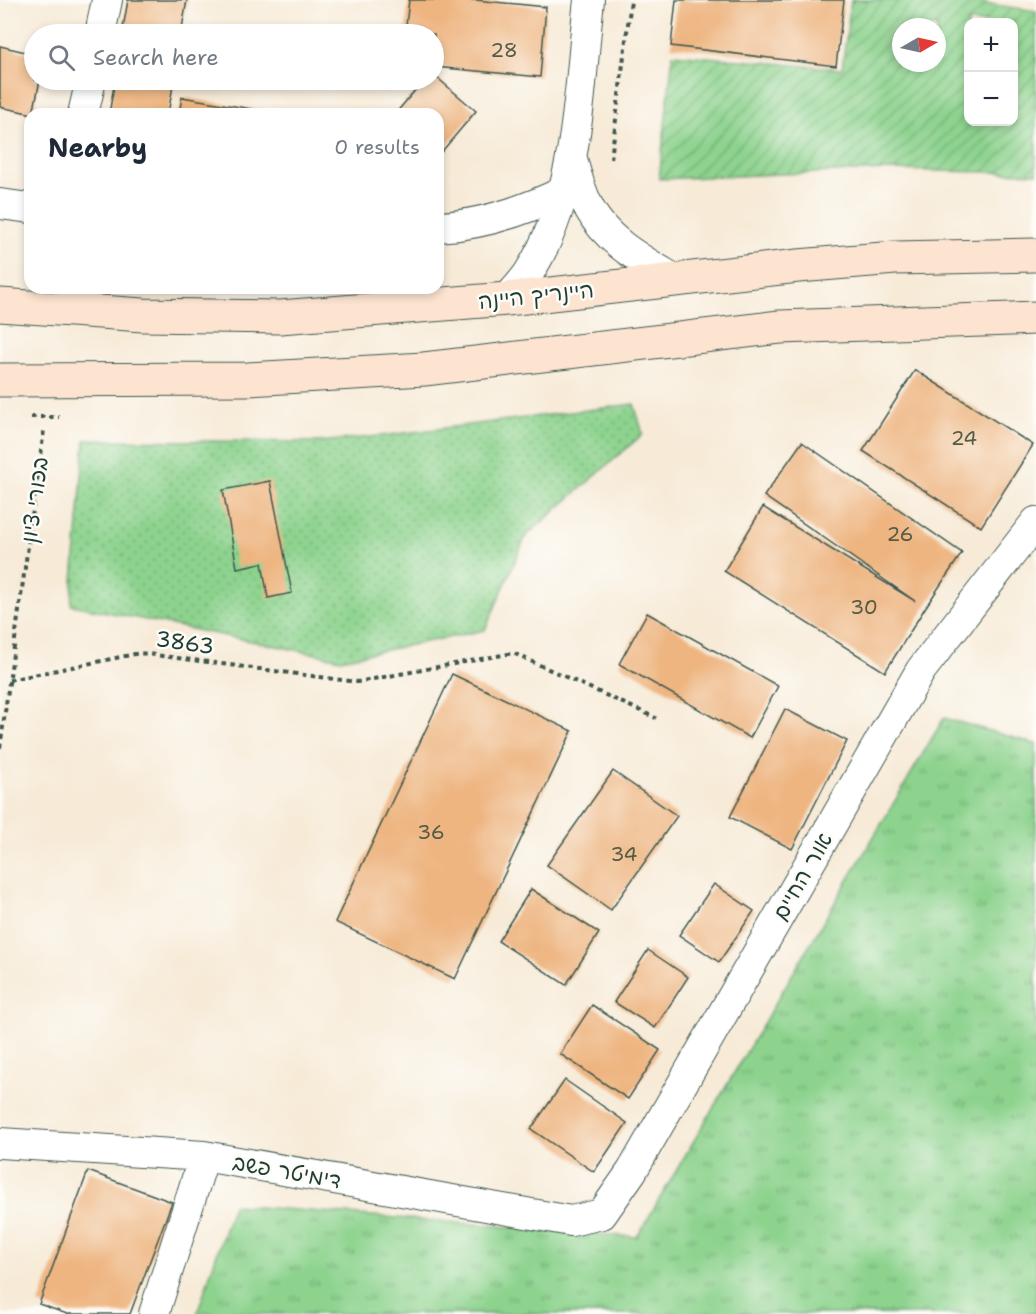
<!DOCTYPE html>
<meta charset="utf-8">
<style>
:root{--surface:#fff;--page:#f2f2f3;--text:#1f2937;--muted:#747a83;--line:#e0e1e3}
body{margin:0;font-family:"Shantell Sans","Playpen Sans Hebrew",sans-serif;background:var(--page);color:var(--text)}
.controls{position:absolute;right:18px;top:18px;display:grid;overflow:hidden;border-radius:12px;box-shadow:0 3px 9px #0003}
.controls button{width:54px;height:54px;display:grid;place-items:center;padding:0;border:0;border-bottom:2px solid var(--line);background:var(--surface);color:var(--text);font:30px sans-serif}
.compass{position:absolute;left:892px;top:18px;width:54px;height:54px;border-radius:50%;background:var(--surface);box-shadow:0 3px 9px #0003;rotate:81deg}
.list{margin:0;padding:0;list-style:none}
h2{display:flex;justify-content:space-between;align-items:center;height:78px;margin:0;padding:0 24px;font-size:26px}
h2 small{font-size:20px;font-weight:400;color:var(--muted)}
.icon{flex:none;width:33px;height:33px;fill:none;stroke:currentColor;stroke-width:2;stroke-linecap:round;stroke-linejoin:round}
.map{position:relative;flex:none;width:1036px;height:1314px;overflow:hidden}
.search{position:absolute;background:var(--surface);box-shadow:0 3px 9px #0003;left:24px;top:24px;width:420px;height:66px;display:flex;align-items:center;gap:15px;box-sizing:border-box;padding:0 21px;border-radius:33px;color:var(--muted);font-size:22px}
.panel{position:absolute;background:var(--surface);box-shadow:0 3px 9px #0003;left:24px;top:108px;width:420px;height:186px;border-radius:18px}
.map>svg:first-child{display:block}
.grass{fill:url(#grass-tufts);stroke:#568861;stroke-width:1.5}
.park{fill:url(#park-dots);stroke:#568861;stroke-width:1.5}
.garden{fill:url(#garden-furrows);stroke:#568861;stroke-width:1.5;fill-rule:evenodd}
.building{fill:#eeb581}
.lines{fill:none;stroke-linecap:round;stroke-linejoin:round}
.street-casing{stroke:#3f574d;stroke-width:32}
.secondary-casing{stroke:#3f574d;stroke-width:35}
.path{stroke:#3f574d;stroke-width:4;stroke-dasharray:4.5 4.5;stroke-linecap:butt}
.street{stroke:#fff;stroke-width:30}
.secondary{stroke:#fde4d1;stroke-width:33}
.labels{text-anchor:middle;stroke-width:5;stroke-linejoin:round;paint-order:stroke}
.number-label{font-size:20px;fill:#535b47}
.street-label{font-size:22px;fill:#1f3d34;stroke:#fdfcf7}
</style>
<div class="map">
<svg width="1036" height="1314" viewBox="0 0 1036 1314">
<defs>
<pattern id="grass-tufts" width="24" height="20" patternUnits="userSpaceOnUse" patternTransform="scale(1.5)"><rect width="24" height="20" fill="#8dd38e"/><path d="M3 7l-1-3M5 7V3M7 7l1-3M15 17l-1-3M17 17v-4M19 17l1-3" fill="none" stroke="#73ac75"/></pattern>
<pattern id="park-dots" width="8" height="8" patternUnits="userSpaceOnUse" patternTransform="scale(1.5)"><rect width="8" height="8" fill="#8dd38e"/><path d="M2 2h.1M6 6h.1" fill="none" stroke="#73ac75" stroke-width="1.8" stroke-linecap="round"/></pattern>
<pattern id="garden-furrows" width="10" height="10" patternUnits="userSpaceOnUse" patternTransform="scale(1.5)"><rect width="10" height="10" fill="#8dd38e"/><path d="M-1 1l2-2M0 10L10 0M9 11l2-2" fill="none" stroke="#73ac75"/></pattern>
</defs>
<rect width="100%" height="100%" fill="#fdfcf7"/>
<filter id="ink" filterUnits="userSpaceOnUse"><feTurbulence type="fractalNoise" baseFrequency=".0167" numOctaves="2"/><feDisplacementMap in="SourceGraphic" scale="12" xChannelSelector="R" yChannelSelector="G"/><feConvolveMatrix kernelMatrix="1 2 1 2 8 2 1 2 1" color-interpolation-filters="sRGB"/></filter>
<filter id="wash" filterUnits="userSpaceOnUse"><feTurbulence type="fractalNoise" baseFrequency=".008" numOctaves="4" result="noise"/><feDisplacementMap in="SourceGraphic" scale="24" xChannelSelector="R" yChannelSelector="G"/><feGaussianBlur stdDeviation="1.35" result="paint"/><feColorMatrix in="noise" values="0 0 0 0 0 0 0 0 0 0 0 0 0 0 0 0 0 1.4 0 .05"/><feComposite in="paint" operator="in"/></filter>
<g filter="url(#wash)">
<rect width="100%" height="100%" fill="#f7ebd8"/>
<path class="grass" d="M944 718 1036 744V1314H197L233 1205 637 1237Z"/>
<path class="park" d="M634 404 643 434 526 536 485 630 341 659 71 605 85 440 320 442 390 435Z"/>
<path class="garden" d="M851 0H963L1036 11V173L888 170 659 179 673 54 842 69ZM968 22H1014V122H968ZM901 27H937V63H901Z"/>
<g id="blocks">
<path class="building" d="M128 0H187L181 34H122Z
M409 0H475L546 7 540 77 434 67V34H405Z
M676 0H844L836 66 671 46Z
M0 46 34 54V80H40L33 114 0 107Z
M434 75 476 111 438 156V114H395L424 80H434Z
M115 80H174L168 114H109Z
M182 97 275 113 274 114H179Z
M915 370 1033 445 981 527 863 451Z
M802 442 962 553 925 608 885 672 724 571 763 507 915 601 764 496Z
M270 481 292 593 268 598 262 563 237 568 223 490Z
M647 613 778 686 750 738 619 664Z
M452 674 572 731 455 979 335 922Z
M785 709 847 741 792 849 730 817Z
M613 771 677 816 611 910 547 865Z
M714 884 754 911 719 962 679 935Z
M531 889 599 933 566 985 498 941Z
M648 950 688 977 655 1028 614 1002Z
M592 1005 660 1050 628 1099 560 1054Z
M565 1080 627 1123 594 1172 531 1129Z
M88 1171 172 1202 130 1314H67L39 1304Z"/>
</g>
</g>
<g filter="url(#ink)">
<use href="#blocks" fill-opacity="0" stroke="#3f574d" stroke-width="1.5"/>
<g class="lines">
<g class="street-casing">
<path id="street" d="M100 34 107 0
M83 114 91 80
M572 159C576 175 581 192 589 208 607 242 642 260 674 279
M0 204 30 208
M438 227C482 225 526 210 565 191
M507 299C515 290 524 281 530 271 579 193 579 89 589 0
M0 1143 204 1156 571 1221 602 1214 632 1171 921 670 1036 522
M154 1314 204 1156"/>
</g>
<g class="secondary-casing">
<path id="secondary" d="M0 305 143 315 280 317 507 299 798 266 895 258 1036 255
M0 380 248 379 424 369 780 327 1036 318"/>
</g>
<path class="path" d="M611 159 631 0
M31 417H59
M9 680 140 653 357 682 513 653 656 718
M0 748 44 430"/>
<use href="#street" class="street"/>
<use href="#secondary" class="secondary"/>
</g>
</g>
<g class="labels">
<g class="number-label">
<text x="504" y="57">28</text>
<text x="964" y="445">24</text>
<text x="900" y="541">26</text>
<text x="864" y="614">30</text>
<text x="431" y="839">36</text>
<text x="624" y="861">34</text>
</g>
<g class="street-label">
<text transform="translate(536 295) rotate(-6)" y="8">היינריך היינה</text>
<text transform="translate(34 500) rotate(-82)" y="8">בכורי ציון</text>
<text transform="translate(185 642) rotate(8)" y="8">3863</text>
<text transform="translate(802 876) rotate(-60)" y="8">אור החיים</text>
<text transform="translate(287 1171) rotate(10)" y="8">דימיטר פשב</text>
</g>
</g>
</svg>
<div class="controls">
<button>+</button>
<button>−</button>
</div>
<svg class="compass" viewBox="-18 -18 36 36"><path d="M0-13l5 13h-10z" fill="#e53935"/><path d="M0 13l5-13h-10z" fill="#747a83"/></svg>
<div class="search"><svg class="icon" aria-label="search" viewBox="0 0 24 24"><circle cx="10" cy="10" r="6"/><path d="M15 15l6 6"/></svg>Search here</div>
<section class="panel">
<h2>Nearby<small>0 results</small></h2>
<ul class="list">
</ul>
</section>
</div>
